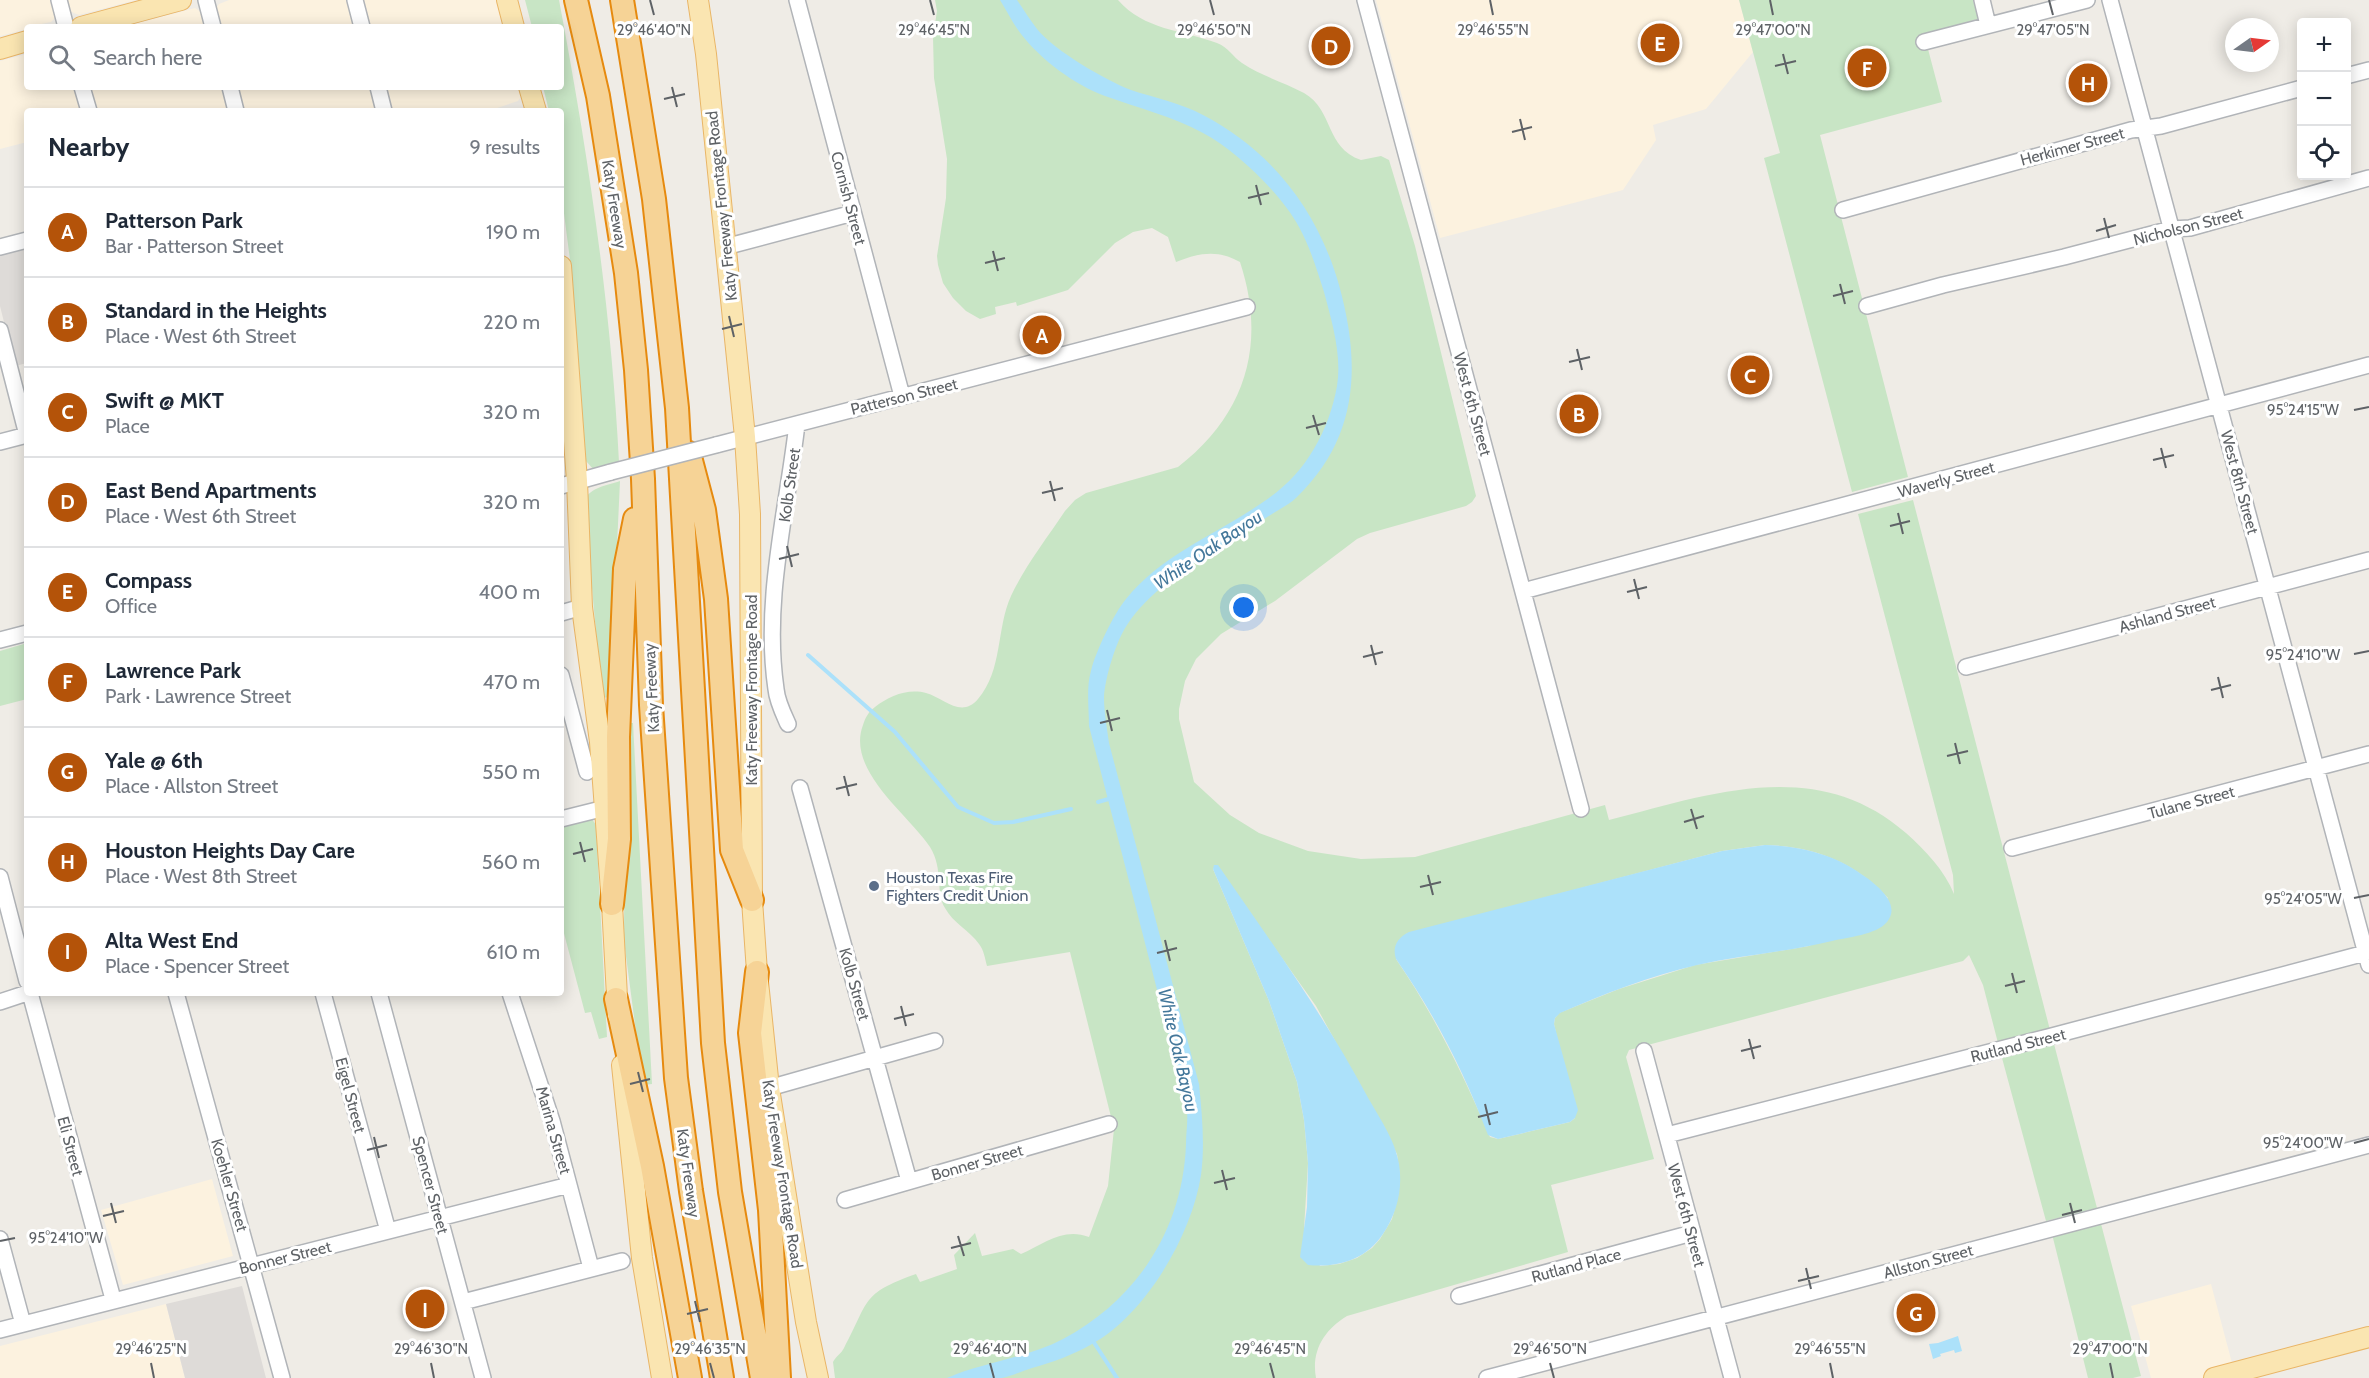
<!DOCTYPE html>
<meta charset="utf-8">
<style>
:root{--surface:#fff;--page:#f6f6f7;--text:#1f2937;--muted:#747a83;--line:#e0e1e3;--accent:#b45309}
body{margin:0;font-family:Cabin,sans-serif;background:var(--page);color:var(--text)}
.controls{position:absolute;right:18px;top:18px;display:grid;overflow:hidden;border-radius:6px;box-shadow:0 3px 15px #0003}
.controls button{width:54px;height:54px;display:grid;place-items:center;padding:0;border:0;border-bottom:2px solid var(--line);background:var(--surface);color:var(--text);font:30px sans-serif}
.compass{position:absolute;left:2225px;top:18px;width:54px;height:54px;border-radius:50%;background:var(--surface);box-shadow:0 3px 15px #0003;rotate:76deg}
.you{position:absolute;left:1244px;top:608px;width:21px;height:21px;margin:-15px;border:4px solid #fff;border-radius:50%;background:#1a73e8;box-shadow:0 0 0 9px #1a73e833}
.badge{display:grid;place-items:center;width:39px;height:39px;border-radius:50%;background:var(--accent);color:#fff;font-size:20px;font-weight:700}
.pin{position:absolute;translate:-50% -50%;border:3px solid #fff;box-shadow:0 2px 6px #0006}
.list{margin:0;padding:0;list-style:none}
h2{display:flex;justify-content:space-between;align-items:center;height:78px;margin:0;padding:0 24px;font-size:26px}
h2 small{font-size:20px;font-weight:400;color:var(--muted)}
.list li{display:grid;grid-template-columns:39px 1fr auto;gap:18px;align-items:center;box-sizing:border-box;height:90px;padding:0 24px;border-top:2px solid var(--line)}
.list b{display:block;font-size:22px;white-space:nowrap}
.list p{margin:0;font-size:20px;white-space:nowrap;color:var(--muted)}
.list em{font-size:20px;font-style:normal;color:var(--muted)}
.icon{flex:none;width:33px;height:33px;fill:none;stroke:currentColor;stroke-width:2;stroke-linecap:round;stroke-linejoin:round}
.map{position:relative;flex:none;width:2369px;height:1378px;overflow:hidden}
.search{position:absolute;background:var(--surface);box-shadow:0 3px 15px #0003;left:24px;top:24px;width:540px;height:66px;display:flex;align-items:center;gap:15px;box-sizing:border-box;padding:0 21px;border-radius:6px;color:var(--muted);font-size:22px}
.panel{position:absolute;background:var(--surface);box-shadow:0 3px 15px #0003;left:24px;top:108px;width:540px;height:888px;border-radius:6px}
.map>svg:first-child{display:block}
.commercial{fill:#fcf2df}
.industrial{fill:#dedbd8}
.green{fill:#c8e5c5;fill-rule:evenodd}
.water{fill:#ace1fa}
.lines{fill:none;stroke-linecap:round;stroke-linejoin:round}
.stream{stroke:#ace1fa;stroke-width:4}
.minor-casing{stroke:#b1b4b8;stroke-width:18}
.major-casing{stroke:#e9b566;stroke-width:22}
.highway-casing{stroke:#e68a0f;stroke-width:26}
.minor{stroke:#fff;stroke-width:15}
.major{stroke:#fae5b1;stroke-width:20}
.highway{stroke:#f6d396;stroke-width:22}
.minor-bridge-casing{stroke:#b1b4b8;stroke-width:18;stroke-linecap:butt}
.minor-bridge{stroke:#fff;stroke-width:15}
.ticks{fill:none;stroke:#5e6266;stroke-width:2}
.service-dot{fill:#5c6f8a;stroke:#fff;stroke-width:2}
.labels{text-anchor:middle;stroke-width:6;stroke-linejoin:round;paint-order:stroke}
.street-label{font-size:16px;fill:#5e6266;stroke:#fff}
.service-label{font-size:16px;fill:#4e5e75;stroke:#fff;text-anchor:start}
.water-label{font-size:18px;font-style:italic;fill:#43779a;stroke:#fff}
.ticks-label{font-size:15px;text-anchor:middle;fill:#5e6266;stroke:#fff;stroke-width:6;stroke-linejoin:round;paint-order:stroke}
</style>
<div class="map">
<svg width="2369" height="1378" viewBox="0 0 2369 1378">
<rect width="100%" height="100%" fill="#efece6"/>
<path class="commercial" d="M0 0H53L56 13 54 19 51 22 27 27V29L0 36Z
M66 0H136L79 15 69 11Z
M229 0H349L356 27H219L216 16 217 7 219 4Z
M364 0H498L506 27H371Z
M1376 0H1739L1753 52 1706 109 1653 125 1656 140 1623 190 1440 238Z
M195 8 204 14 208 27H122Z
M27 54V87H77L84 111H27V142L0 149V61Z
M90 87H224L231 111H96Z
M236 87H373L380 111H243Z
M387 87H523L522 95 518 101 488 111H393Z
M212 1179 233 1256 123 1285 101 1210Z
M2211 1284 2236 1378H2151L2131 1306Z
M166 1304 185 1378H0V1346Z"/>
<path class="industrial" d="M27 245V363L15 366 0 306V252Z
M242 1286 266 1378H185L166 1304Z"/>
<path class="green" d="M525 0H559C588 154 611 305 619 462L593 469 586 461 581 441 570 260 561 190V111H549L543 87H561V27H532Z
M935 0H1118C1144 30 1182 30 1217 43 1228 47 1233 57 1242 63 1261 76 1284 82 1304 93 1334 110 1325 148 1361 160L1381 156 1389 160 1415 246 1476 496 1472 502 1466 506 1370 533 1357 539 1275 601 1221 634 1196 659 1185 681 1179 709V719L1194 782 1230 815 1259 833 1308 851 1361 859 1415 857 1605 805 1609 820C1710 794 1817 755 1906 833 1925 850 1945 871 1954 894L1953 875 1858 514 1913 500 2050 1030 1998 1043 1983 985 1969 955 1963 961 1629 1050 1626 1057 1654 1159 1551 1185 1568 1252 1347 1316C1324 1330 1311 1351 1316 1378H835L833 1362C836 1356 841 1354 844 1348 870 1300 860 1294 916 1274L920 1282 957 1269 954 1255 975 1233 982 1256 1013 1249 1021 1254C1044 1244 1063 1227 1089 1237L1108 1186 1114 1129 1070 952 987 966C985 959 984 950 979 944 970 931 953 923 945 908 935 892 944 870 930 847 907 813 846 770 863 725 865 718 869 711 875 707 889 696 908 688 926 693 944 698 961 719 978 699 1003 670 996 629 1011 596 1025 566 1047 538 1065 511L1075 500 1086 493 1178 467C1246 414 1267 344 1240 262 1217 249 1199 253 1176 262L1168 237 1152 228 1133 232 1115 243 1068 290 1017 306 1016 302 995 307 996 314 980 319 966 311 953 298 943 283 938 265 937 256 946 198 947 159 934 78 933 37 937 11ZM1765 845C1814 846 1855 862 1888 898L1809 946 1695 965 1619 989 1559 1013 1555 1018 1554 1024 1575 1118 1570 1122 1498 1139 1490 1137C1463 1074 1435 1016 1396 959L1406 934 1722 851ZM1216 865 1316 1006 1397 1154 1400 1176 1398 1197 1392 1219 1380 1239 1372 1248 1357 1258 1339 1264 1320 1266 1304 1229 1308 1163 1304 1120 1297 1082 1269 1001 1213 869Z
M1739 0H1973L1978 19 1924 34 1942 102 1820 135 1908 477 1852 492 1764 158 1780 153Z
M620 481 610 697 602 698 584 500C592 487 605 486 620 481Z
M27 643V699L0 706V651Z
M625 723H633L652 1084 643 1085 624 941Z
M592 819 596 825 607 1037 599 1039 591 1012 585 1013 561 922V823Z
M2054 1044 2097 1208 2046 1221 2002 1058Z
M2100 1220 2141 1376 2133 1378H2088L2052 1234Z"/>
<path class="water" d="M1000 0H1017C1024 10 1030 20 1037 29 1055 51 1105 80 1131 90 1155 98 1181 103 1203 115 1272 151 1318 211 1339 285 1361 364 1359 437 1297 497 1290 504 1280 509 1272 514 1253 526 1234 538 1216 549 1184 569 1148 593 1127 625 1116 641 1105 678 1104 697 1104 712 1107 728 1109 743L1199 1084C1202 1114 1205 1145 1201 1175 1192 1235 1145 1315 1092 1344 1073 1355 1053 1362 1032 1368 1022 1371 1012 1376 1002 1378 984 1378 964 1378 947 1378 984 1362 1027 1358 1063 1339 1138 1299 1183 1228 1186 1144 1186 1133 1188 1122 1187 1112 1185 1098 1181 1085 1178 1071L1089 726C1089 709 1086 687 1091 671 1095 653 1114 613 1126 599 1163 553 1222 532 1269 498 1306 472 1329 431 1337 386 1342 355 1332 322 1324 292 1317 270 1310 247 1299 227 1281 194 1237 151 1203 133 1172 116 1138 108 1105 96 1075 85 1041 60 1021 34 1013 24 1007 11 1000 0Z
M1765 845C1802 846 1837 855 1867 878 1879 887 1901 905 1887 922 1876 935 1848 937 1832 941 1787 952 1742 955 1697 965 1650 976 1604 994 1560 1013L1555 1018 1554 1024 1578 1110 1575 1118 1570 1122 1498 1139 1488 1135C1464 1072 1435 1015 1396 959 1392 947 1397 938 1409 932L1722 851Z
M1214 865H1218C1270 940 1323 1014 1366 1094 1378 1116 1395 1139 1399 1164 1403 1189 1397 1213 1383 1234 1366 1260 1337 1268 1308 1265L1300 1257 1307 1207 1308 1163 1304 1120 1297 1082 1269 1001 1213 869Z
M1958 1336 1962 1351 1955 1353 1954 1350 1940 1354 1941 1356 1933 1359 1929 1344 1938 1343Z"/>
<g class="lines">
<path class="stream" d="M808 655 895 732 958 807 994 823 1013 822 1071 809
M1098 802 1112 798
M1093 1341 1117 1378"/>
<g class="minor-casing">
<path id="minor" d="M59 0 66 27
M206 0 213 27
M355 0 362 27
M797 0 902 396
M1365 0 1581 809
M1982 0 1988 25
M2110 0 2369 965
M1924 42 2087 0
M2346 76 2369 70
M82 87 89 111
M230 87 236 111
M378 87 384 111
M1843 210 2131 130 2161 126 2302 88
M0 247 27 240
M725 247 853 213
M1867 306 1943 285 2064 257 2171 229 2190 228 2369 178
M0 330 27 435
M0 442 27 435
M716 445 1247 307
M561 486 611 472
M1523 591 2369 365
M561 613 582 607
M0 640 27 633
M1966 667 2369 560
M561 675 587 772
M788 724C783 713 777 701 776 689 763 601 787 511 797 424
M800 788 909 1181
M561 819 605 808
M2012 848 2369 754
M0 877 27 981
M30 993 113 1299
M176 993 282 1378
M323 993 388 1231
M379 993 483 1378
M510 993 552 1121 591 1268
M0 1002 27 993
M1644 1051 1732 1378
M769 1088 935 1041
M1667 1135 2048 1037 2369 952
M845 1200 1109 1124
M0 1239 23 1324
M1459 1296 1692 1233
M463 1302 622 1261
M0 1330 569 1185
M1487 1378 2369 1145"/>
</g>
<g class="major-casing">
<path id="major" d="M507 0 514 27
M698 0 706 54 745 437 750 514 752 900 757 972 769 1088 806 1322 818 1378
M81 27 181 0
M0 49 27 41
M529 87 536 111
M561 266 577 481 582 607 600 742 612 904 618 1015
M622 1065 642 1258 662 1378
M2214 1378 2369 1337"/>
</g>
<g class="highway-casing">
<path id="highway" d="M576 0 598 96 626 273 636 370 643 479 651 705 676 1078 691 1191 722 1378
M622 0 654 199 677 408 713 1043 730 1192 762 1378
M689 453 704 510 716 599 732 850 752 900
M612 904 619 839 618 737 625 569 635 519
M757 972 750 1033 770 1210 779 1378
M616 999 652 1166 690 1378"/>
</g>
<use href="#minor" class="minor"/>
<use href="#major" class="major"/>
<use href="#highway" class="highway"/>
<g class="minor-bridge-casing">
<path id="minor-bridge" d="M611 472 716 445"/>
</g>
<use href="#minor-bridge" class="minor-bridge"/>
</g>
<path class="ticks" d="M650 0 654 15M930 0 934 15M1210 0 1214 15M1490 0 1493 15M1770 0 1773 15M2049 0 2053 15M1783 54 1788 74M1775 66 1796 61M672 87 677 107M664 99 685 94M1520 119 1525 140M1512 132 1532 127M1256 185 1261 205M1248 198 1269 193M2104 218 2109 238M2096 231 2116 225M993 251 998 271M985 263 1005 258M1840 284 1845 304M1833 296 1853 291M729 316 734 337M722 329 742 324M1577 349 1582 370M1569 362 1590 357M2354 410 2369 407M1313 415 1319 435M1306 428 1326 423M2161 448 2166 468M2153 460 2174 455M1050 481 1055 501M1042 493 1063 488M1898 513 1903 534M1890 526 1910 521M787 546 792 567M779 559 799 554M1634 579 1639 599M1627 592 1647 587M1371 645 1376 665M2354 654 2369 651M1363 657 1383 652M2218 677 2223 698M2211 690 2231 685M1107 710 1112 731M1100 723 1120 718M1955 743 1960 764M1947 756 1968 751M844 776 849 796M836 789 857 784M1691 809 1697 829M1684 822 1704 816M580 842 585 862M573 854 593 849M1428 875 1433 895M1420 887 1441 882M2354 898 2369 895M1165 940 1170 961M1157 953 1177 948M2012 973 2017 993M2005 986 2025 981M901 1006 906 1026M894 1019 914 1014M1749 1039 1754 1059M1741 1051 1761 1046M638 1072 643 1092M630 1084 650 1079M1485 1104 1490 1125M1478 1117 1498 1112M374 1137 379 1158M2354 1143 2369 1139M367 1150 387 1145M1222 1170 1227 1190M1214 1183 1235 1178M111 1203 116 1223M2070 1203 2075 1223M2062 1215 2082 1210M103 1216 124 1211M958 1236 964 1256M0 1241 15 1238M951 1248 971 1243M1806 1268 1811 1289M1798 1281 1819 1276M695 1301 700 1322M687 1314 708 1309M151 1363 154 1378M431 1363 434 1378M710 1363 714 1378M990 1363 994 1378M1270 1363 1274 1378M1550 1363 1554 1378M1830 1363 1833 1378M2110 1363 2113 1378"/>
<circle class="service-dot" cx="874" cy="886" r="6"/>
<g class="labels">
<g class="street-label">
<text transform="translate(2072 146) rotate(-15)" y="6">Herkimer Street</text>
<text transform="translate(849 198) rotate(75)" y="6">Cornish Street</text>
<text transform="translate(615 204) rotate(81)" y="6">Katy Freeway</text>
<text transform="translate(721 206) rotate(-96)" y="6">Katy Freeway Frontage Road</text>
<text transform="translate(2188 226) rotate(-14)" y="6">Nicholson Street</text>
<text transform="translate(904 396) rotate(-14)" y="6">Patterson Street</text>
<text transform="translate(1473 404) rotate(75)" y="6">West 6th Street</text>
<text transform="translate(1946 479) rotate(-15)" y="6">Waverly Street</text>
<text transform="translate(2240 482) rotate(75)" y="6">West 8th Street</text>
<text transform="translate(789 485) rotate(-82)" y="6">Kolb Street</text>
<text transform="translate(2167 614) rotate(-15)" y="6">Ashland Street</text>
<text transform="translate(651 688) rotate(-93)" y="6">Katy Freeway</text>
<text transform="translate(751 690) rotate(-90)" y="6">Katy Freeway Frontage Road</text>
<text transform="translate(2191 802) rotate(-15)" y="6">Tulane Street</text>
<text transform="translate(855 984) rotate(74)" y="6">Kolb Street</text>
<text transform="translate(2018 1045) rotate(-14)" y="6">Rutland Street</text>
<text transform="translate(351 1095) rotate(75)" y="6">Eigel Street</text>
<text transform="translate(554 1130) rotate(74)" y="6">Marina Street</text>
<text transform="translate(71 1146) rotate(75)" y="6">Eli Street</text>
<text transform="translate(977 1162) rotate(-16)" y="6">Bonner Street</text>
<text transform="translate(689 1173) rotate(82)" y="6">Katy Freeway</text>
<text transform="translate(783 1174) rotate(81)" y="6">Katy Freeway Frontage Road</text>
<text transform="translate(230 1185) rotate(74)" y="6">Koehler Street</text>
<text transform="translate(431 1185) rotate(75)" y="6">Spencer Street</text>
<text transform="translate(1687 1215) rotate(75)" y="6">West 6th Street</text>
<text transform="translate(285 1257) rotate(-14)" y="6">Bonner Street</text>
<text transform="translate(1928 1261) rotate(-15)" y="6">Allston Street</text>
<text transform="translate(1576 1265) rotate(-15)" y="6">Rutland Place</text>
</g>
<g class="service-label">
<text x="886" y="883">Houston Texas Fire<tspan x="886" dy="18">Fighters Credit Union</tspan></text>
</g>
<g class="water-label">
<text transform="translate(1208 550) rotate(-34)" y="6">White Oak Bayou</text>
<text transform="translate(1178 1050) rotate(77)" y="6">White Oak Bayou</text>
</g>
</g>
<g class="ticks-label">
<text x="654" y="35">29°46'40"N</text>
<text x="934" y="35">29°46'45"N</text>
<text x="1214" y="35">29°46'50"N</text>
<text x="1493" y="35">29°46'55"N</text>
<text x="1773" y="35">29°47'00"N</text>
<text x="2053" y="35">29°47'05"N</text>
<text x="2303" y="415">95°24'15"W</text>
<text x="2303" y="660">95°24'10"W</text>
<text x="2303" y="904">95°24'05"W</text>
<text x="2303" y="1148">95°24'00"W</text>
<text x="66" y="1243">95°24'10"W</text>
<text x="151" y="1354">29°46'25"N</text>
<text x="431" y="1354">29°46'30"N</text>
<text x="710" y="1354">29°46'35"N</text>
<text x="990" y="1354">29°46'40"N</text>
<text x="1270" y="1354">29°46'45"N</text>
<text x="1550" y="1354">29°46'50"N</text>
<text x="1830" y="1354">29°46'55"N</text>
<text x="2110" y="1354">29°47'00"N</text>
</g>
</svg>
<div class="controls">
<button>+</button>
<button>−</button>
<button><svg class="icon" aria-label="locate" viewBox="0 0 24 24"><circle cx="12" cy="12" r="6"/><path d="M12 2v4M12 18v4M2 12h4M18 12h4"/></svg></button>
</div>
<svg class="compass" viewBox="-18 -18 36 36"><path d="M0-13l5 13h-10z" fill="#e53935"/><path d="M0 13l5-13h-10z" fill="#747a83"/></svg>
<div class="you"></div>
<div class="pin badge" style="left:1042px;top:335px">A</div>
<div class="pin badge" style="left:1579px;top:414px">B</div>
<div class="pin badge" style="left:1750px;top:375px">C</div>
<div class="pin badge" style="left:1331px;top:46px">D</div>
<div class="pin badge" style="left:1660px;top:43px">E</div>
<div class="pin badge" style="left:1867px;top:68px">F</div>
<div class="pin badge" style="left:1916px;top:1313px">G</div>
<div class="pin badge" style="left:2088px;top:83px">H</div>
<div class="pin badge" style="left:425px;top:1309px">I</div>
<div class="search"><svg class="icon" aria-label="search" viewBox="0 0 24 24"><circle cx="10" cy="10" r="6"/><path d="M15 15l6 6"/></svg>Search here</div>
<section class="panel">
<h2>Nearby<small>9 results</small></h2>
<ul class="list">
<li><span class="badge">A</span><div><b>Patterson Park</b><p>Bar · Patterson Street</p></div><em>190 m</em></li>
<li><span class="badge">B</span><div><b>Standard in the Heights</b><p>Place · West 6th Street</p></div><em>220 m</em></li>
<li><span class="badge">C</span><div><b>Swift @ MKT</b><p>Place</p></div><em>320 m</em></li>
<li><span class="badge">D</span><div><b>East Bend Apartments</b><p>Place · West 6th Street</p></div><em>320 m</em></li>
<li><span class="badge">E</span><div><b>Compass</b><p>Office</p></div><em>400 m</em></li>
<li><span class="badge">F</span><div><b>Lawrence Park</b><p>Park · Lawrence Street</p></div><em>470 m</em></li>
<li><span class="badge">G</span><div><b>Yale @ 6th</b><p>Place · Allston Street</p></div><em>550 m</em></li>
<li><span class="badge">H</span><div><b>Houston Heights Day Care</b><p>Place · West 8th Street</p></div><em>560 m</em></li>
<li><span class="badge">I</span><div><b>Alta West End</b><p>Place · Spencer Street</p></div><em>610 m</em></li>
</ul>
</section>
</div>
